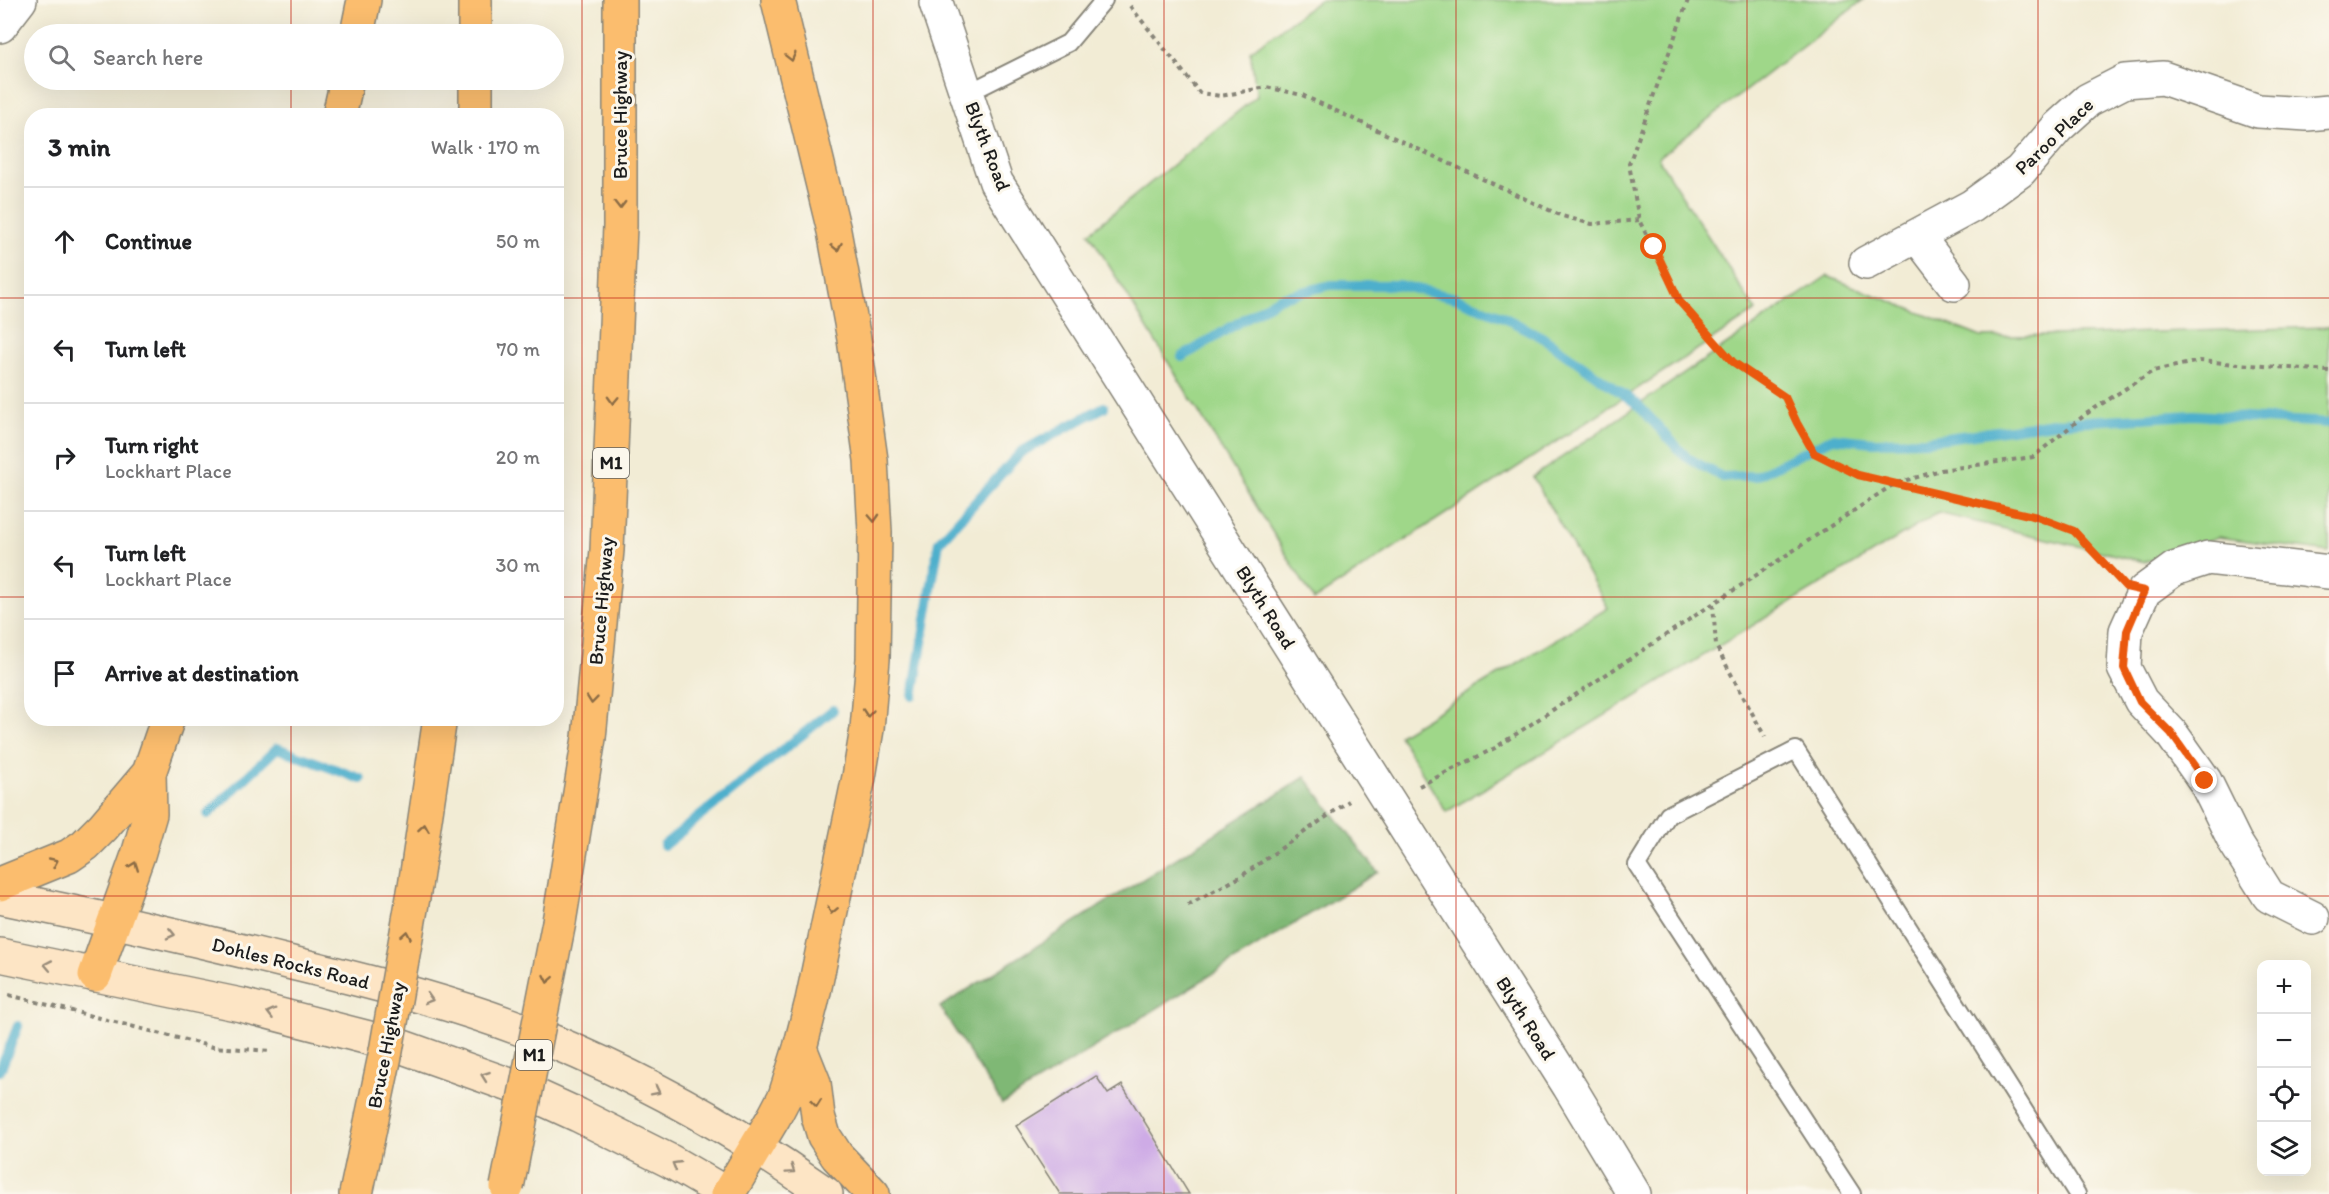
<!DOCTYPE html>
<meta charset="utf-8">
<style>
:root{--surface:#fff;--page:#f6f6f6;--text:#202124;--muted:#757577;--line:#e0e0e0}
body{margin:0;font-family:Itim,sans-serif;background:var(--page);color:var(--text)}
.controls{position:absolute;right:18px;bottom:18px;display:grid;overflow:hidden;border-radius:12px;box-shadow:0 6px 24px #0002}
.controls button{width:54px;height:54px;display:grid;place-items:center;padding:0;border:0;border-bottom:2px solid var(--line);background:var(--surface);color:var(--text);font:30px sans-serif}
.stop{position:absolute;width:18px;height:18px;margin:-14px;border:4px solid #ea580c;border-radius:50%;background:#fff}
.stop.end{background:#ea580c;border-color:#fff;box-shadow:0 2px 6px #0008}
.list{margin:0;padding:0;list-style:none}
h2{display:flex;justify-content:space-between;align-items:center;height:78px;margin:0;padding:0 24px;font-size:26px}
h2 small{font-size:20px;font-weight:400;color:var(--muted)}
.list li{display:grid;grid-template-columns:39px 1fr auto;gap:18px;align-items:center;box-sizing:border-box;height:108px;padding:0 24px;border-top:2px solid var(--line)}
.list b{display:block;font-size:22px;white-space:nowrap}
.list p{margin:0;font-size:20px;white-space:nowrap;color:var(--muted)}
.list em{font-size:20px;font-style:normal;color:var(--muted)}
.icon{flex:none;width:33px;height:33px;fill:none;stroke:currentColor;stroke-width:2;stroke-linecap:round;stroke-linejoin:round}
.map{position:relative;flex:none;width:2329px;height:1194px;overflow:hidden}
.search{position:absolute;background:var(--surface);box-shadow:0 6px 24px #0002;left:24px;top:24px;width:540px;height:66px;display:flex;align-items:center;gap:15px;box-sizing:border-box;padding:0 21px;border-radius:33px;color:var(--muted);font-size:22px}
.panel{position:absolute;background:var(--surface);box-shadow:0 6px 24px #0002;left:24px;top:108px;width:540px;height:618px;border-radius:24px}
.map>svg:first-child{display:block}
.green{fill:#9fd789;stroke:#5e7a52;stroke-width:1.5}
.forest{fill:#7fb875;stroke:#4e6a48;stroke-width:1.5}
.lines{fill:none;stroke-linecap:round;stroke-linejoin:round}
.stream{stroke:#4dafcc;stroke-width:10}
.building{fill:#ceabe6}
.service-casing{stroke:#878478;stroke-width:20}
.minor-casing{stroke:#878478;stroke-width:36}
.secondary-casing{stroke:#878478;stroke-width:36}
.motorway-casing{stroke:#878478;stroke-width:36}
.path{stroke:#878478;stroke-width:4;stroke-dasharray:4.5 4.5;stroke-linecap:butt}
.service{stroke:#fff;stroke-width:16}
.minor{stroke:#fff;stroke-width:33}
.secondary{stroke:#fde5c5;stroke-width:33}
.motorway{stroke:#fbbd6e;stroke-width:33}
.motorway-bridge-casing{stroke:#878478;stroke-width:36;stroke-linecap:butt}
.motorway-bridge{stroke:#fbbd6e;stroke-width:33}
.oneway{stroke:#8c6c45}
.oneway2{stroke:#988b79}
.route{stroke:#ea580c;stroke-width:8}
.grid{fill:none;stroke:#c8321e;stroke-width:1.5;stroke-opacity:0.55}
.labels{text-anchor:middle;stroke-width:6;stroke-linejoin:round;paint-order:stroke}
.shield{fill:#fbf7ec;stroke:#5f5e5a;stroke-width:1.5}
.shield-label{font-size:18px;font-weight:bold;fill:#1c1c1c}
.street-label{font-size:20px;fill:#1c1c1c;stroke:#fbf7ec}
</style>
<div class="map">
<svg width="2329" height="1194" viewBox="0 0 2329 1194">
<rect width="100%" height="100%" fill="#fbf7ec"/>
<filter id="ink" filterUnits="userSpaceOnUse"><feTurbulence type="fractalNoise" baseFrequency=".0167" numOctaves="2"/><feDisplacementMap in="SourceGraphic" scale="12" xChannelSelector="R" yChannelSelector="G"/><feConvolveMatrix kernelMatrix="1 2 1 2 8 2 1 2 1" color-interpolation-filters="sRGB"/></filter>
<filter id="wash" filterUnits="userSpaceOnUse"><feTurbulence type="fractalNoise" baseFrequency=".008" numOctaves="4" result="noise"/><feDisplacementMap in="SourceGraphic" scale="24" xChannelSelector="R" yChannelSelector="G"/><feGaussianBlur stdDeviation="1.35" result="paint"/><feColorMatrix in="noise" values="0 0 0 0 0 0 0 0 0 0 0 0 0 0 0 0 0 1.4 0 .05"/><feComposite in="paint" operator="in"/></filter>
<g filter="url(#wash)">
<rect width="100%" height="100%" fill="#f2ecd5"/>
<path class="green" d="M1320 0H1863L1658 158 1756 311 1314 600 1089 233 1257 96 1250 51Z
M1827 276 1981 337 2329 327V552L2218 537 2145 562 1938 513 1446 812 1399 735 1608 608 1533 477Z"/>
<path class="forest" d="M1305 777 1378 872 1002 1104 940 1007Z"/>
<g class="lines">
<path class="stream" d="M1182 357 1279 298 1330 285H1398L1456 298 1501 316 1542 337 1637 404 1686 457 1722 477 1756 476 1833 438 1873 442 1925 441 2053 423 2193 415 2329 423
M913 696 939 542 1021 452 1104 407
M208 814 277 748 361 779
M664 845 833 710
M0 1071 18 1026"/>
</g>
<g id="blocks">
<path class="building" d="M1096 1076 1108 1094 1122 1085 1189 1194H1060L1016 1126Z"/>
</g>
</g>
<g filter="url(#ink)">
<use href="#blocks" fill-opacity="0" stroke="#878478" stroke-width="1.5"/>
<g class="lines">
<g class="service-casing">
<path id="service" d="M968 93 1068 43 1104 0
M1852 1194 1637 865 1668 815 1796 750 2077 1194"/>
</g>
<g class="minor-casing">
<path id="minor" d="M936 3 996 182 1569 1086 1634 1194
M0 26 20 0
M1918 237 1954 284
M1866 263 1972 206 2020 171 2058 127 2088 100 2125 81 2163 78 2258 111 2307 114 2329 112
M2313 918 2269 896 2235 842 2205 781 2171 733 2141 701 2124 668 2126 631 2144 591 2174 569 2208 558 2329 572"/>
</g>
<g class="secondary-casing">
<path id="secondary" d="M0 897C98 917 195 939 292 963 379 984 466 1006 549 1040 646 1080 740 1133 826 1194
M0 955 241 1005 400 1046 521 1089 578 1115 670 1161 727 1194"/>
</g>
<g class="motorway-casing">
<path id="motorway" d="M475 0V34
M357 34 364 0
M476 80V116
M339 116 347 80
M0 884 69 856 85 845 103 827 149 773
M415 886 440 718
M559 922 589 738 607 550 620 226V0
M95 975 138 855 150 814 149 773 168 718
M800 1048 814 1083 818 1116 824 1136 837 1156 873 1194
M356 1194 368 1137
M728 1194 774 1117 785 1096 800 1048 812 1001 859 777 867 729 873 659 875 532 871 460 854 339 834 231 778 0"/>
</g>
<path class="path" d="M1688 0 1629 164 1639 220 1680 302 1733 362 1785 397 1797 423 1814 453 1858 475 2037 517 2074 531 2114 573
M1130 6 1200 93 1221 96 1266 87 1302 95 1562 216 1592 224 1639 220
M1713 604 1716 646 1765 737
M1419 786 1495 748 1894 484 1941 470 2033 457 2086 414 2153 371 2199 361 2329 371
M1188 905 1240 877 1349 801
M9 995 213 1047 271 1051"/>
<use href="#service" class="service"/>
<use href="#minor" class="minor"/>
<use href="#secondary" class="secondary"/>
<use href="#motorway" class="motorway"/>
<g class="motorway-bridge-casing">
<path id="motorway-bridge" d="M368 1137 386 1051 415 886
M507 1187 559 922"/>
</g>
<use href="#motorway-bridge" class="motorway-bridge"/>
</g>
<defs><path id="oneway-chevron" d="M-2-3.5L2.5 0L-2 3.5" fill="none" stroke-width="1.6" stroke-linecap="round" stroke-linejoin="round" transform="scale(1.5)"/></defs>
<g class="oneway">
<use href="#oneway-chevron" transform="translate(791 57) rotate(76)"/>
<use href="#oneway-chevron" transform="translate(620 205) rotate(90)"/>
<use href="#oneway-chevron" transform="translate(837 247) rotate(79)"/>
<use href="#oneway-chevron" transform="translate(613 400) rotate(92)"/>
<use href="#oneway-chevron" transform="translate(874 518) rotate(87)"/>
<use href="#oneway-chevron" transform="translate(592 700) rotate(96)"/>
<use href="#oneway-chevron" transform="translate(868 713) rotate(95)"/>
<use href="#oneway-chevron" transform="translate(424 828) rotate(-81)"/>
<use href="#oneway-chevron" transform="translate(54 862) rotate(-25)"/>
<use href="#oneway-chevron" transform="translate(134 866) rotate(-70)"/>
<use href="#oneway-chevron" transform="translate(832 910) rotate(102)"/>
<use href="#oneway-chevron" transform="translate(406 935) rotate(-80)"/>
<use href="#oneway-chevron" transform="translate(548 979) rotate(101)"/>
<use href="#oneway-chevron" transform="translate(816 1103) rotate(84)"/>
</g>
<g class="oneway2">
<use href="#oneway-chevron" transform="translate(171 934) rotate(13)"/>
<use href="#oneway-chevron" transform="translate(48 965) rotate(-169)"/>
<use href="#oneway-chevron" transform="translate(429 999) rotate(17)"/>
<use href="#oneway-chevron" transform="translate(271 1013) rotate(-165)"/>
<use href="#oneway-chevron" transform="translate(485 1076) rotate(-160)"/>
<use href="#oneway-chevron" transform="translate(656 1091) rotate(27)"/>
<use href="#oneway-chevron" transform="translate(676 1165) rotate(-150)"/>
<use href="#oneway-chevron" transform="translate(791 1170) rotate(34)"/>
</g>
</g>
<g class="lines" filter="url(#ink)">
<path class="route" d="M1654 247 1680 302 1733 362 1785 397 1797 423 1814 453 1858 475 2037 517 2074 531 2126 587 2144 591 2127 631 2124 668 2140 702 2171 733 2205 781"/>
</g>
<path class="grid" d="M291 0V34M582 0V1194M873 0V1194M1164 0V1194M1456 0V1194M1747 0V1194M2038 0V1194M291 80V116M0 298H32M556 298H2329M0 597H32M556 597H2329M291 718V1194M0 896H2329"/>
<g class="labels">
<g class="shield">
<rect x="593" y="448" width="36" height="30" rx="4.5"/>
<rect x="516" y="1040" width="36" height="30" rx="4.5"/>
</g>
<g class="shield-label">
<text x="611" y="469">M1</text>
<text x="534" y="1061">M1</text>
</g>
<g class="street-label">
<text transform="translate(620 115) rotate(-90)" y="7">Bruce Highway</text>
<text transform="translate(2054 136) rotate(-44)" y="7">Paroo Place</text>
<text transform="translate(988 146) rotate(69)" y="7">Blyth Road</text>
<text transform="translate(601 601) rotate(-85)" y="7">Bruce Highway</text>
<text transform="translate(1266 607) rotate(58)" y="7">Blyth Road</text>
<text transform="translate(291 963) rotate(14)" y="7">Dohles Rocks Road</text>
<text transform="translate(1526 1018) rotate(58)" y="7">Blyth Road</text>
<text transform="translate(386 1045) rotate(-79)" y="7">Bruce Highway</text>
</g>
</g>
</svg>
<div class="controls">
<button>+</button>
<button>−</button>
<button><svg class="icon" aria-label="locate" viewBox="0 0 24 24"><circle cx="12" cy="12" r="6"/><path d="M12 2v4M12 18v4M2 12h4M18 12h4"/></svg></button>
<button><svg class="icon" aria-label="layers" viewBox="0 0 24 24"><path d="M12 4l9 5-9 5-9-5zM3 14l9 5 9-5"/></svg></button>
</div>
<div class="stop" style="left:1654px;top:247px"></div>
<div class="stop end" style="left:2205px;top:781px"></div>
<div class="search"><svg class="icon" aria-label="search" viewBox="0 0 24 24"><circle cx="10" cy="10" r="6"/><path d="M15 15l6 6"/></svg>Search here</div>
<section class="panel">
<h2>3 min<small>Walk · 170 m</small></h2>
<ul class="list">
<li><svg class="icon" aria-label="ahead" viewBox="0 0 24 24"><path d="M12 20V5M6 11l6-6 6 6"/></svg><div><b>Continue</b></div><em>50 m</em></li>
<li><svg class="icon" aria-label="left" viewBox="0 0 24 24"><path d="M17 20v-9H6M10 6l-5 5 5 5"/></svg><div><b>Turn left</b></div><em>70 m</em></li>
<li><svg class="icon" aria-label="right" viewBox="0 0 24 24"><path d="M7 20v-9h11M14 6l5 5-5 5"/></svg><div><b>Turn right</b><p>Lockhart Place</p></div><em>20 m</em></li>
<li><svg class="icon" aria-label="left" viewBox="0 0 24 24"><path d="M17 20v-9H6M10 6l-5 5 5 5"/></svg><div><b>Turn left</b><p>Lockhart Place</p></div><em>30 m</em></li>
<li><svg class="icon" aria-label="arrive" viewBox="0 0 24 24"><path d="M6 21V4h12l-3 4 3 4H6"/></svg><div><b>Arrive at destination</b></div></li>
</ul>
</section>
</div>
